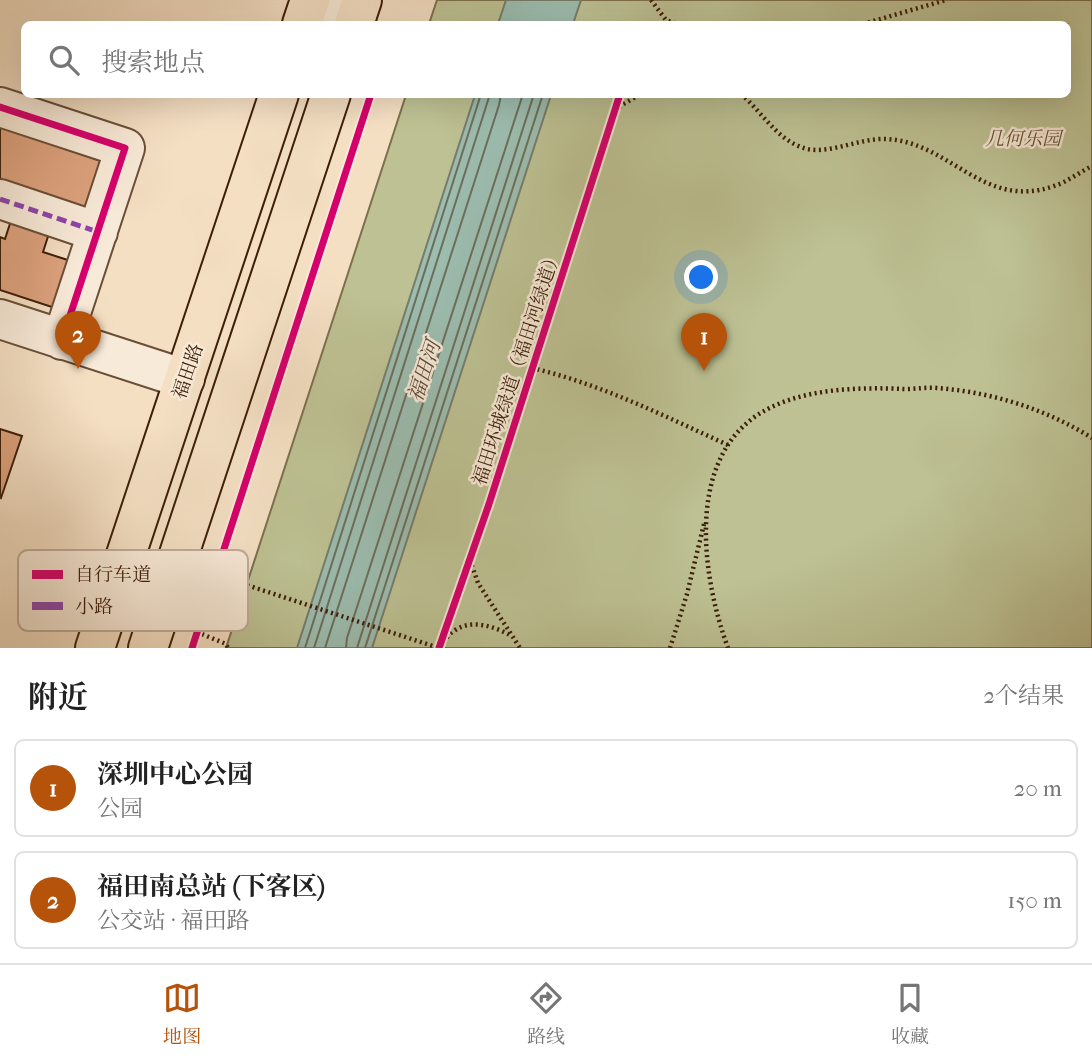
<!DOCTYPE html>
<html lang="zh">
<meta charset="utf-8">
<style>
:root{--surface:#fff;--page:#f2f2f2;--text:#222;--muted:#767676;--line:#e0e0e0;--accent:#b45309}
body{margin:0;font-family:"IM FELL French Canon","Noto Serif SC",serif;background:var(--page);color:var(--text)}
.you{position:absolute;left:702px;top:278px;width:24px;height:24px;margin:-18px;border:5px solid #fff;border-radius:50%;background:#1a73e8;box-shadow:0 0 0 10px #1a73e833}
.badge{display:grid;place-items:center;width:46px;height:46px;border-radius:50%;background:var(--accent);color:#fff;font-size:23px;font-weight:700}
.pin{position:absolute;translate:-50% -58px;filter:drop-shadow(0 2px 4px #0008)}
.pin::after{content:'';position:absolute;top:37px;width:24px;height:21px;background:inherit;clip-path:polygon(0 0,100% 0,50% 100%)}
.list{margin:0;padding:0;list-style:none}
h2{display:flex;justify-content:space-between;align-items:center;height:91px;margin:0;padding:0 28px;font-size:30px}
h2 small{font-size:23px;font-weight:400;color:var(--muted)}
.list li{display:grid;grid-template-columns:46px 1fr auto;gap:21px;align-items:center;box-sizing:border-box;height:98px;margin:0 14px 14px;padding:0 14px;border:2px solid var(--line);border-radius:10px}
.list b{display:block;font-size:26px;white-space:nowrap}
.list p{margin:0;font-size:23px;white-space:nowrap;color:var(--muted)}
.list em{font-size:23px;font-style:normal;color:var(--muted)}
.icon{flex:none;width:38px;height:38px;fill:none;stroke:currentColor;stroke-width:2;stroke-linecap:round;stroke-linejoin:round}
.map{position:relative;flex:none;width:1092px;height:648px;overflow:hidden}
.search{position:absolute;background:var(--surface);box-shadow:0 7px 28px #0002;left:21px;right:21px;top:21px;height:77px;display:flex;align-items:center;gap:18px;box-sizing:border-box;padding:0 24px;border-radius:10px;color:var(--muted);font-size:26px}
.sheet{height:315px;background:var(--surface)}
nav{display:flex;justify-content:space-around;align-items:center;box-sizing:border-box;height:98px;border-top:2px solid var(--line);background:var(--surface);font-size:19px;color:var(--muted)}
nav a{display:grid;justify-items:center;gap:4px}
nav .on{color:var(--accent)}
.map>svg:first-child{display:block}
.green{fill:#bdc193;stroke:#7d704e;stroke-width:2}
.water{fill:#9cbdb0;stroke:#767d6d;stroke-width:2}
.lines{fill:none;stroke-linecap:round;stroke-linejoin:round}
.shore{stroke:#6c6e5c;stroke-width:2}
.building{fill:#dca27d;stroke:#3d1e09;stroke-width:2}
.minor-casing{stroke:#6b4e38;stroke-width:42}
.major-casing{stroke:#3d1e09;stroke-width:42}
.path{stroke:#3d1e09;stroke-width:4.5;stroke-dasharray:2 3.5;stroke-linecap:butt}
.minor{stroke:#f8ead8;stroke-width:38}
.major{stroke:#f4dfc3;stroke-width:38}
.quiet{stroke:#8e44ad;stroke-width:5;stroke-dasharray:10 5;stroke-linecap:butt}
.cycleway-casing{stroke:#f8ead8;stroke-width:11}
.cycleway{stroke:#d6006c;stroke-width:7}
.labels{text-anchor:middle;stroke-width:5;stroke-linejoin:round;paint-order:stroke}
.park-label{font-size:19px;font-style:italic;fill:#634f32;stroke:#f8ead8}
.street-label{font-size:19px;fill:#3d1e09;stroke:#f8ead8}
.water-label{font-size:21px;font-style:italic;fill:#5a4e3b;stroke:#f8ead8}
.key{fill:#f8ead8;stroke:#c0ad9a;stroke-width:2}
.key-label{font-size:19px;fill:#3d1e09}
</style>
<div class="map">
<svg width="1092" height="648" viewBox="0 0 1092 648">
<rect width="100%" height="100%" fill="#f4dfc3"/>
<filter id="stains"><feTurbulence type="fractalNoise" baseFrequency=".00286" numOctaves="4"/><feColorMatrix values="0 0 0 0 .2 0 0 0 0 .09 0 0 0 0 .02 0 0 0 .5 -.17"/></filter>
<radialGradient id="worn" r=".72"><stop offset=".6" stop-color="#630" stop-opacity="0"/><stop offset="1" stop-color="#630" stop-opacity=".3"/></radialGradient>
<path class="green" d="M437 0H1092V648H226L406 95 1068 94V24H429Z"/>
<path class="water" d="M506 0H581L573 24H498Z
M475 95H551L372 648H297Z"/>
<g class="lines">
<path class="shore" d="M305 648 481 94
M314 648 490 94
M325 648 499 105 501 94
M346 648 347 638 523 94
M357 648 534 94
M365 648 543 94"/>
</g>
<path class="building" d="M0 127 105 162 90 209 0 179Z
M16 205 54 218 43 252 80 264 64 311 0 290V237L5 239Z
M0 429 22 436 1 498 0 497Z"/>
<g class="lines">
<g class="minor-casing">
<path id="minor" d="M315 0 357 14
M0 107 125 148 62 340
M0 199 98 232
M0 319 185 379"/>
</g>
<g class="major-casing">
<path id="major" d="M302 24 310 0
M354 24 362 0
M95 648 279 94
M148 648 331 94"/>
</g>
<path class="path" d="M651 0 666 20 677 24
M863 24 946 0
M741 94C761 111 776 138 801 147 825 157 858 138 885 139 950 141 983 211 1054 186 1067 182 1080 172 1092 166
M607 132 620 106 641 94
M532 368C601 384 664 416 728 445
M470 560 478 583 520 648
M216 575 439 648C444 643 448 634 454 631 472 618 495 627 512 636
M197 632 226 644 228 648
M670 648 687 594 704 524
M728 648C703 580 685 465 756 416 797 388 857 387 905 389 916 389 926 387 937 388 991 392 1046 409 1092 438"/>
<use href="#minor" class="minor"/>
<use href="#major" class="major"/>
<path class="quiet" d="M0 199 98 232"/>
<g class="cycleway-casing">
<path id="cycleway" d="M0 107 125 148 62 340
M192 648 371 94
M439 648 489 504 620 94"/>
</g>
<use href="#cycleway" class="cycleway"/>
</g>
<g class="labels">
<g class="park-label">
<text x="1023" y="145">几何乐园</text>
</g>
<g class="street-label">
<text transform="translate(516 367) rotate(-72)" y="7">福田环城绿道（福田河绿道）</text>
<text transform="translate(187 371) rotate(-71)" y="7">福田路</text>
</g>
<g class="water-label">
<text transform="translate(424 371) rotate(-72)" y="7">福田河</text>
</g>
</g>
<rect x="18" y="550" width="230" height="81" rx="10" class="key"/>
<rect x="32" y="570" width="31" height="9" fill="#d6006c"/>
<rect x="32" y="602" width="31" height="8" fill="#8e44ad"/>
<g class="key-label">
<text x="75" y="581">自行车道</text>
<text x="75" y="613">小路</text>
</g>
<rect width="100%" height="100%" filter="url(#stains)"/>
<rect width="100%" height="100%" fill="url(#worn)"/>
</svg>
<div class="you"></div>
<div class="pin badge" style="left:704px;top:371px">1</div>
<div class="pin badge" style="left:78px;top:369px">2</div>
<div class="search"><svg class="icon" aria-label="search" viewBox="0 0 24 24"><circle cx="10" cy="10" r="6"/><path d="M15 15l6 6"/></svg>搜索地点</div>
</div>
<section class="sheet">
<h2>附近<small>2个结果</small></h2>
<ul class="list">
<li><span class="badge">1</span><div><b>深圳中心公园</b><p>公园</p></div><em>20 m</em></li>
<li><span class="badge">2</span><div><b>福田南总站 (下客区)</b><p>公交站 · 福田路</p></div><em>150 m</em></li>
</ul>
</section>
<nav>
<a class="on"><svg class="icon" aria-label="map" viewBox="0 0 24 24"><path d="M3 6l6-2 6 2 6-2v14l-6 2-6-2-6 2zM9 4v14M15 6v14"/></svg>地图</a>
<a><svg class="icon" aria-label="directions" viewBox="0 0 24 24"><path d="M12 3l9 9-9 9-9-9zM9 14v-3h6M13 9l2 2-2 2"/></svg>路线</a>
<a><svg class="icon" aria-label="saved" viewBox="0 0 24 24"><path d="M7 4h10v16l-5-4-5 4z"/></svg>收藏</a>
</nav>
